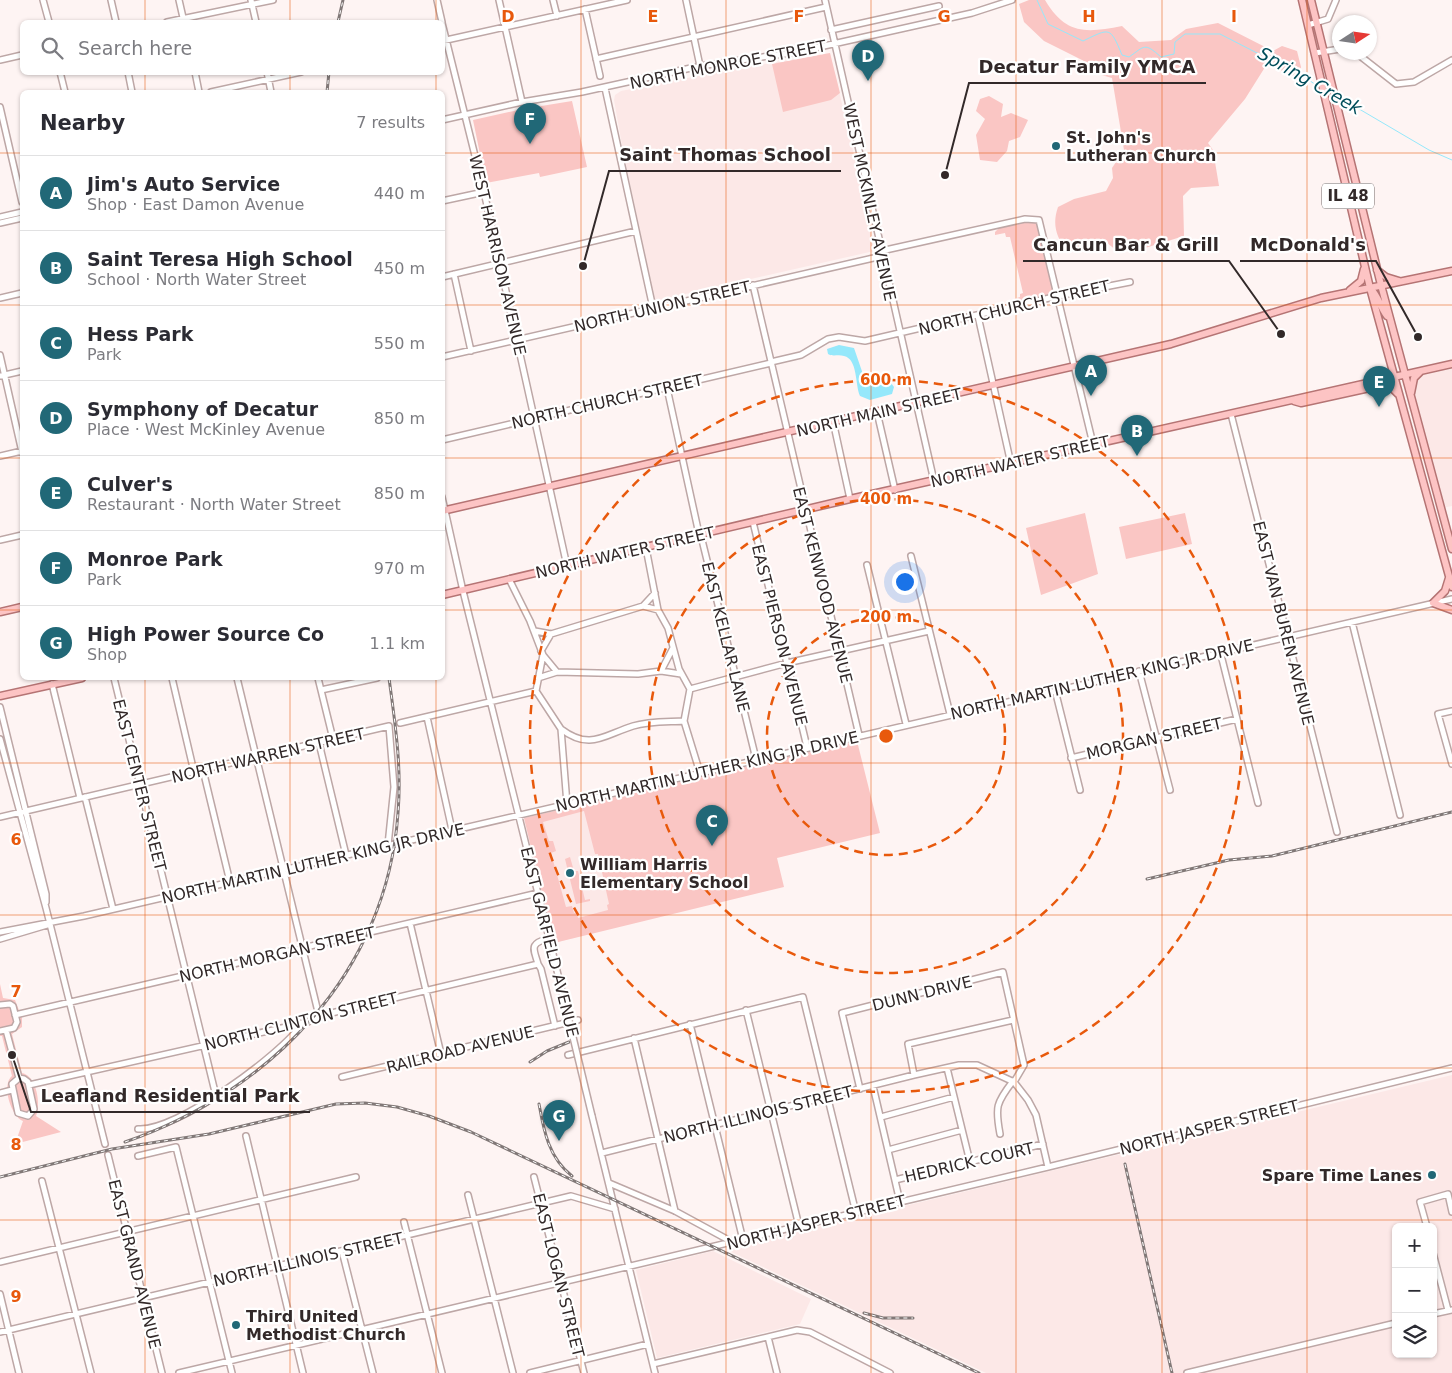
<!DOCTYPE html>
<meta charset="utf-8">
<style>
:root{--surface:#fff;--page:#f2f2f3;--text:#2b2b33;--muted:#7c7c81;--line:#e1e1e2;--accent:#216877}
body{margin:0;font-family:"DejaVu Sans",sans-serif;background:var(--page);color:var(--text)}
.controls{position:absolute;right:15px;bottom:15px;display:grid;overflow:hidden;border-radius:8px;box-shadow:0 1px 4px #0004}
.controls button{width:45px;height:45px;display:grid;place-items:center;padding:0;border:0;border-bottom:1px solid var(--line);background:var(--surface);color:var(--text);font:25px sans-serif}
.compass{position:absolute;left:1332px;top:15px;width:45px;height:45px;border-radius:50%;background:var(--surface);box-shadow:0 1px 4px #0004;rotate:78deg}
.you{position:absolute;left:904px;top:581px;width:18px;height:18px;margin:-12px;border:4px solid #fff;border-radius:50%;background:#1a73e8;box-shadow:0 0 0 8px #1a73e833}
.badge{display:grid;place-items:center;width:32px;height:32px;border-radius:50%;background:var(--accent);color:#fff;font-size:16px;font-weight:700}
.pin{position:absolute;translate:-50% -41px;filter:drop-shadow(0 1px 2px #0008)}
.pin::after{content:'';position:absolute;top:26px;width:18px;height:15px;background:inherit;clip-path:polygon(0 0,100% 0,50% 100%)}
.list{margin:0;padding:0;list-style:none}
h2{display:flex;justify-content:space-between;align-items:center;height:65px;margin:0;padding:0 20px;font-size:21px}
h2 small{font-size:16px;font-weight:400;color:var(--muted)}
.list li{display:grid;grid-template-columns:32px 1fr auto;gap:15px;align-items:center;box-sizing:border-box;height:75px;padding:0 20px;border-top:1px solid var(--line)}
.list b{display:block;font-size:19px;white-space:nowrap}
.list p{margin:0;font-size:16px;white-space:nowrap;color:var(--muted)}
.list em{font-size:16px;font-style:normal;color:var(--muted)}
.icon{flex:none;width:28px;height:28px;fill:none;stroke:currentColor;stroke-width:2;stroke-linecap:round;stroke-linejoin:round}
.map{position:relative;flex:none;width:1452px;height:1373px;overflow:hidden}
.search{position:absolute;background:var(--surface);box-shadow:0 1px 4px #0004;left:20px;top:20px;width:425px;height:55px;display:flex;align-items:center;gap:12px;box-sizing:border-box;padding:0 18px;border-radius:8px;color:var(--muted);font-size:19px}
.panel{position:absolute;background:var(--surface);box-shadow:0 1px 4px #0004;left:20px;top:90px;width:425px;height:590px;border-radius:8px}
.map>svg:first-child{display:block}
.built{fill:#fce8e7;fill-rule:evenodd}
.green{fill:#fac6c4;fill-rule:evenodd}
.water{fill:#95e8fb}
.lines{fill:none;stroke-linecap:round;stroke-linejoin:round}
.stream{stroke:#95e8fb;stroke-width:1}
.minor-casing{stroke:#bda7a6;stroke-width:8}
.major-casing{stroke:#b57474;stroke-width:9}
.minor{stroke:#fff;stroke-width:5}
.major{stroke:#fdc4c4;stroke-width:6}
.rail-casing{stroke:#817877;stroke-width:3}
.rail{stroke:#fff;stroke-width:1;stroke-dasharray:4;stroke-linecap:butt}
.minor-bridge-casing{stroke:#bda7a6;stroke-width:8;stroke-linecap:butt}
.minor-bridge{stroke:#fff;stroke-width:5}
.grid{fill:none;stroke:#e8590c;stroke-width:1;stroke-opacity:0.55}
.ring{fill:none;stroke:#e8590c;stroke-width:2.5;stroke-dasharray:9 6}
.poi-dot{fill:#216877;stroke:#fff;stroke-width:2}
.labels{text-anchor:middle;stroke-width:4.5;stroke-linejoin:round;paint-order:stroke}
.shield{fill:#fff;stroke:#706969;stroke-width:1}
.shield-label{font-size:15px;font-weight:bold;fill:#322929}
.street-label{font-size:16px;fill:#322929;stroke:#fff}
.poi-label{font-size:16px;font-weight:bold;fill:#322929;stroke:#fff;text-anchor:start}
.water-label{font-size:18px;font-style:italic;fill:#004d5a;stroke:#fff}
.grid-label{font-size:16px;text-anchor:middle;font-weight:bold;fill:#e8590c;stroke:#fff;stroke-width:4.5;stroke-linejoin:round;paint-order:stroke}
.centre{fill:#e8590c;stroke:#fff;stroke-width:2.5}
.ring-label{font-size:15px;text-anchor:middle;font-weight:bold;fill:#e8590c;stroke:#fff;stroke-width:4.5;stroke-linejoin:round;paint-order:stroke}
.leader{fill:none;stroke:#322929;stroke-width:2}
.callout-dot{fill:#322929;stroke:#fff;stroke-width:2}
.callout-label{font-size:18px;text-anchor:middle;font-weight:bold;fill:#322929;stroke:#fff;stroke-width:4.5;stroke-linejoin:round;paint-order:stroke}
</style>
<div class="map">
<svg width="1452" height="1373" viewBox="0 0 1452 1373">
<rect width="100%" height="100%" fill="#fef4f3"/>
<path class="built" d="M830 53 866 206 874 251 655 301 623 151 614 100 615 95 621 91 713 73Z
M1452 366V506L1442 508 1406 375Z
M587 804 615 927 554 943 524 818Z
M1452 1075V1373H986L725 1249ZM1396 1227H1433V1354H1396Z
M713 1251 811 1299 800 1324 657 1358 636 1270Z"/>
<path class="green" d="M1029 0H1045C1066 35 1086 33 1122 26L1139 42 1171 40 1186 29 1218 23 1273 51 1282 46 1297 51 1301 67 1298 78 1267 64 1245 99 1208 143 1213 150 1219 186 1191 188 1183 196 1184 236 1145 248 1117 251 1106 242H1093L1067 251C1056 237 1052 224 1058 207L1074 199 1106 191 1113 178 1112 168 1124 150 1112 78 1098 74 1084 61 1044 41 1024 22 1019 4Z
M830 53 840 93 831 100 783 112 772 64Z
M989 96 1003 104 1001 117 1011 113 1028 120 1020 137 1009 141 1007 151 997 162 980 160 976 135 985 119 976 111 980 99Z
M572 101 587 167 540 177 539 173 486 183 473 120 523 109Z
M1032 221 1039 225 1055 292 1054 294 1016 304 1011 300 1020 297V294L1023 293 1010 237H1006L1005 233 995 235V232L1000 227Z
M1085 513 1098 574 1041 595 1026 528Z
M1185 513 1192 544 1126 559 1119 527Z
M857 741 880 833 777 858 784 887 554 943 524 818ZM584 811 595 854H598L609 904 607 905 608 910 578 918 577 913H574L572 906 566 907 551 853 556 851 553 841H549L543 822Z
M570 857 574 871H578L585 900 590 899V901L576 904 565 859Z
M0 984 3 998 15 1000 22 1018V1027L12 1034 22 1073C37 1076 41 1105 36 1116L61 1132 15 1144 23 1121C11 1116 1 1085 12 1076L2 1036H0Z"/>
<path class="water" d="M839 345 854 348 866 383 872 386 891 383 894 387 892 394 870 400 860 396C855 385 858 359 844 356 838 354 833 357 828 354L827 349Z"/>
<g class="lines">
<path class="stream" d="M1037 0 1048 24 1083 41C1110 28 1110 26 1122 55L1129 57C1145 46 1144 42 1161 57L1174 54 1175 42 1185 34H1220L1257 53 1281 60 1320 88
M1337 96 1429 150 1452 160"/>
<g class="minor-casing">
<path id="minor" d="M43 0 49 22
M111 0 116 22
M179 0 184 22
M251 0 256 22
M437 0 442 22
M499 0 522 102
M553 0 557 16
M686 0 700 66
M825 0 934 481
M585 9 600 76
M167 22 273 0
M442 23 484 192 567 566
M1308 25 1328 19 1336 0
M831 30 939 6
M442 41 627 0
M1355 52 1396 84 1414 82 1452 60
M1315 53 1340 49
M596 59 826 7
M0 60 22 55
M60 72 65 92
M128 72 132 92
M195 72 199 92
M267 72 271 92
M605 88 653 308
M211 92 301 72
M0 107 22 202
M442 120 522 102 582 92 700 66 797 52 972 13 1012 0
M442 201 484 192
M0 217 22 212
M0 223 22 218
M881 251 1025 219 1039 220 1093 444
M454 274 471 351
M442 277 636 231
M753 285 859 735
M0 298 22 293
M978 316 1011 464
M0 355 22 452
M442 357 882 256
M771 362 801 355 828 339 839 337 865 341 1058 296 1130 282
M0 376 22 371
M667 388 699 534 702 540 756 759
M877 412 895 490
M1231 414 1337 832
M833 421 850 499
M442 440 771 363
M0 456 22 451
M442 497 463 591 553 954
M753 522 807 747
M0 540 22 535
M646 548 658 610 668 628 679 669 690 689 684 721 700 773
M911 556 950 714
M867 565 906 724
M509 579 530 621 543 655 536 691 561 729 567 804
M643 606 655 593
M1352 622 1400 815
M535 631 551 634 643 606 658 610
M541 651 551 634
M1220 651 1258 803
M543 655 557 672
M661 671 673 648
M1139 671 1170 790
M114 678 216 1096
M172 678 194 772
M237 678 319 1016
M318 678 333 739
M538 678 557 672 638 674 661 671 681 674
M52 684 80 798
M690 689 787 663 929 631
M321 690 377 678
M1055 690 1080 790
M0 707 46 894V902
M1452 711 1438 714 1452 764
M427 717 452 830
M400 723 536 691
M561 729C590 751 604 735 633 726 649 721 667 722 684 721
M0 739 46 908 105 1144
M319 743 346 855
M1071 758 1237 719
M203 770 230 882
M85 797 113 909
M0 817 389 726 394 787 388 845
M410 923 441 1054
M0 932 84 916 1452 599
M0 939 47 925
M538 964 541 969 555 1026
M0 1005 10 1004 13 1006 17 1022 14 1028 0 1031
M746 1010 799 1226
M15 1015 538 893
M690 1024 743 1240
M6 1030 19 1078 24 1079 28 1082 34 1109 28 1116 18 1113 12 1084 19 1078
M634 1038 675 1211
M568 1055 803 997 856 1213
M947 1068 970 1162
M914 1075 908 1044 1013 1020
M342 1077 578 1020
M29 1085 308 1022 319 1016 538 964C534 949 528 944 549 938
M873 1086 900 1202
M860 1089 842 1013 1003 972 1024 1065 1014 1082
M0 1093 12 1090
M592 1116 655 1373
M881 1117 954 1097
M138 1129C176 1132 281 1055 303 1023
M1000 1134C995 1107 996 1103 1013 1081
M246 1136 303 1373
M888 1150 962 1130
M602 1153 914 1075 959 1065H977L1014 1082 1028 1100 1036 1115 1048 1167
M108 1155 162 1373
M138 1156 176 1147 232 1373
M534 1177 584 1373
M895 1180 1043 1144
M42 1181 91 1373
M609 1183 675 1211 734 1243
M468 1195 513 1373
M404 1222 442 1373
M1427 1227 1420 1202 1448 1194 1452 1212
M342 1251 373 1373
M1433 1253 1448 1310
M0 1262 356 1177
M0 1294 19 1373
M1433 1314 1452 1310
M0 1332 571 1196 615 1209
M768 1337 777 1373
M653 1364 797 1330 810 1332 890 1373
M179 1373 1048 1167 1452 1068
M530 1373 648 1344
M1187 1373 1396 1323"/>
</g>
<g class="major-casing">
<path id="major" d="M1302 0 1370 288 1452 587
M1311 0 1381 285 1452 549
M1377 270 1386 277 1399 281
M1371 289C1379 297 1380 307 1387 316
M1350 290 1361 281 1364 269
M1411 393 1414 378 1420 372
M1294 401 1301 403 1383 385 1391 387 1398 394
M442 511 1171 344 1321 298 1452 271
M442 595 850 499 1452 364
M1433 603 1445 591 1449 578
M1433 603 1452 610
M0 612 22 607
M0 696 82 678"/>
</g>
<use href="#minor" class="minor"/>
<use href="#major" class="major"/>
<g class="rail-casing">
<path id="rail" d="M338 22 343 0
M327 92 329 72
M1147 879 1229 860 1272 856 1452 812
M530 1062 547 1051 569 1042
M539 1104C544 1132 549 1158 572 1176
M125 1142C270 1092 387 973 398 813 402 767 395 723 389 678
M1125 1164 1172 1373
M0 1177 112 1149 209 1134 336 1104 365 1103 397 1107 429 1116 471 1132 979 1373
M864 1313 883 1318H913"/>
</g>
<use href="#rail" class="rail"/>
<g class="minor-bridge-casing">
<path id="minor-bridge" d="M553 954 592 1116"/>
</g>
<use href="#minor-bridge" class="minor-bridge"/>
</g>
<path class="grid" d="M145 0V22M290 0V22M436 0V22M581 0V1373M726 0V1373M871 0V1373M1016 0V1373M1162 0V1373M1307 0V1373M145 72V92M290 72V92M436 72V92M0 153H22M442 153H1452M0 305H22M442 305H1452M0 458H22M442 458H1452M0 610H22M442 610H1452M145 678V1373M290 678V1373M436 678V1373M0 763H1452M0 915H1452M0 1068H1452M0 1220H1452"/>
<g class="ring">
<circle cx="886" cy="736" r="119"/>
<circle cx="886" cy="736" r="237"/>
<circle cx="886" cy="736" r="356"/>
</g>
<g class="poi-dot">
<circle cx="1056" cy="146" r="5"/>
<circle cx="570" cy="873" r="5"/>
<circle cx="1432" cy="1175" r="5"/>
<circle cx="236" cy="1325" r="5"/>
</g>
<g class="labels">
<rect class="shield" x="1322" y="183.5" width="52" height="25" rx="4"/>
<g class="shield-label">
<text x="1348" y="201">IL 48</text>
</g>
<g class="street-label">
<text transform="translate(728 64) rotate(-11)" y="6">NORTH MONROE STREET</text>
<text transform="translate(870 202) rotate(78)" y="6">WEST MCKINLEY AVENUE</text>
<text transform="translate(498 255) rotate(77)" y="6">WEST HARRISON AVENUE</text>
<text transform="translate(662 306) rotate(-13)" y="6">NORTH UNION STREET</text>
<text transform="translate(1014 307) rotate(-13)" y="6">NORTH CHURCH STREET</text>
<text transform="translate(607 401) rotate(-13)" y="6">NORTH CHURCH STREET</text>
<text transform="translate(879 412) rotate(-13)" y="6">NORTH MAIN STREET</text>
<text transform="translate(1020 461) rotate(-13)" y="6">NORTH WATER STREET</text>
<text transform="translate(625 552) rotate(-13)" y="6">NORTH WATER STREET</text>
<text transform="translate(823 585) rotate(76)" y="6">EAST KENWOOD AVENUE</text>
<text transform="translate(1284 623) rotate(76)" y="6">EAST VAN BUREN AVENUE</text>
<text transform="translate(780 635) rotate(76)" y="6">EAST PIERSON AVENUE</text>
<text transform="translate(726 637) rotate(76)" y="6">EAST KELLAR LANE</text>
<text transform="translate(1102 679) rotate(-13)" y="6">NORTH MARTIN LUTHER KING JR DRIVE</text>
<text transform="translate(1154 738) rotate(-13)" y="6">MORGAN STREET</text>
<text transform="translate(268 755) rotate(-13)" y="6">NORTH WARREN STREET</text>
<text transform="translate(707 771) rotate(-13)" y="6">NORTH MARTIN LUTHER KING JR DRIVE</text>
<text transform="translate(140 785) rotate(76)" y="6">EAST CENTER STREET</text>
<text transform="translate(313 863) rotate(-13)" y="6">NORTH MARTIN LUTHER KING JR DRIVE</text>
<text transform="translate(550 942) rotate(76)" y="6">EAST GARFIELD AVENUE</text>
<text transform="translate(277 954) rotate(-13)" y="6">NORTH MORGAN STREET</text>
<text transform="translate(922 993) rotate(-14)" y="6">DUNN DRIVE</text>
<text transform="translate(301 1021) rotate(-14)" y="6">NORTH CLINTON STREET</text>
<text transform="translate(460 1049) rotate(-14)" y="6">RAILROAD AVENUE</text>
<text transform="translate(758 1114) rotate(-14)" y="6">NORTH ILLINOIS STREET</text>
<text transform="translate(1209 1127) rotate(-14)" y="6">NORTH JASPER STREET</text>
<text transform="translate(969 1162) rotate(-13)" y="6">HEDRICK COURT</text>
<text transform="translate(816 1222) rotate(-14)" y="6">NORTH JASPER STREET</text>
<text transform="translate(308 1259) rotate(-13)" y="6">NORTH ILLINOIS STREET</text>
<text transform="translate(135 1264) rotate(76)" y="6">EAST GRAND AVENUE</text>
<text transform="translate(559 1275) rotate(76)" y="6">EAST LOGAN STREET</text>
</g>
<g class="poi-label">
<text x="1066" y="143">St. John's<tspan x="1066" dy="18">Lutheran Church</tspan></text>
<text x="580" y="870">William Harris<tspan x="580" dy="18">Elementary School</tspan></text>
<text x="1422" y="1181" text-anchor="end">Spare Time Lanes</text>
<text x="246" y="1322">Third United<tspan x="246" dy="18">Methodist Church</tspan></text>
</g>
<g class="water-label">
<text transform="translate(1310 81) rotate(30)" y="6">Spring Creek</text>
</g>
</g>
<g class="grid-label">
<text x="508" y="22">D</text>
<text x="653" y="22">E</text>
<text x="799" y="22">F</text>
<text x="944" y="22">G</text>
<text x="1089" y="22">H</text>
<text x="1234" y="22">I</text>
<text x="16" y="845">6</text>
<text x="16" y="997">7</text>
<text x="16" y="1150">8</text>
<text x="16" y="1302">9</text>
</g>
<circle cx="886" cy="736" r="8" class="centre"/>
<g class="ring-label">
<text x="886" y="385">600 m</text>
<text x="886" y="504">400 m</text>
<text x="886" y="622">200 m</text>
</g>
<path class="leader" d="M945 175L969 83H1206M583 266L609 171H841M1418 337L1376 261H1240M1281 334L1229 261H1023M12 1055L31 1112H310"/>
<g class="callout-dot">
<circle cx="945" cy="175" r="5"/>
<circle cx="583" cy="266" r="5"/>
<circle cx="1418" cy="337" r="5"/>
<circle cx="1281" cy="334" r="5"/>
<circle cx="12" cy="1055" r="5"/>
</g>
<g class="callout-label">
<text x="1087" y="73">Decatur Family YMCA</text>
<text x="725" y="161">Saint Thomas School</text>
<text x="1308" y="251">McDonald's</text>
<text x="1126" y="251">Cancun Bar &amp; Grill</text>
<text x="170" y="1102">Leafland Residential Park</text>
</g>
</svg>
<div class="controls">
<button>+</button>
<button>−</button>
<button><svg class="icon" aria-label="layers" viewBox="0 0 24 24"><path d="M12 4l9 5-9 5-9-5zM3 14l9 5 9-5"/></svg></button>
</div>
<svg class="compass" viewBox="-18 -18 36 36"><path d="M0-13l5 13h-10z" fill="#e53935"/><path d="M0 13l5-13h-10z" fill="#7c7c81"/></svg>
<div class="you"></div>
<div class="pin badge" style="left:1091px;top:396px">A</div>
<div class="pin badge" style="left:1137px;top:456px">B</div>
<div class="pin badge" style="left:712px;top:846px">C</div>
<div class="pin badge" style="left:868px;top:81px">D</div>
<div class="pin badge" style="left:1379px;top:407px">E</div>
<div class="pin badge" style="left:530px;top:144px">F</div>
<div class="pin badge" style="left:559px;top:1141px">G</div>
<div class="search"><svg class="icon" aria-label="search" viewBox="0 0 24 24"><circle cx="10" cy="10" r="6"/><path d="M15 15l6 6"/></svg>Search here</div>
<section class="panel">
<h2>Nearby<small>7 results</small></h2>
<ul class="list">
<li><span class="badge">A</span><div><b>Jim's Auto Service</b><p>Shop · East Damon Avenue</p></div><em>440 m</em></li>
<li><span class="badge">B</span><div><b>Saint Teresa High School</b><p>School · North Water Street</p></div><em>450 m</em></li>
<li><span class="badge">C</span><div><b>Hess Park</b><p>Park</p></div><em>550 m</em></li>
<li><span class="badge">D</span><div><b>Symphony of Decatur</b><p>Place · West McKinley Avenue</p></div><em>850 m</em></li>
<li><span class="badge">E</span><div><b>Culver's</b><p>Restaurant · North Water Street</p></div><em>850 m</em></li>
<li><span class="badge">F</span><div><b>Monroe Park</b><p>Park</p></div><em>970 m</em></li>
<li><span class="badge">G</span><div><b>High Power Source Co</b><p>Shop</p></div><em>1.1 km</em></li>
</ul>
</section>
</div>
